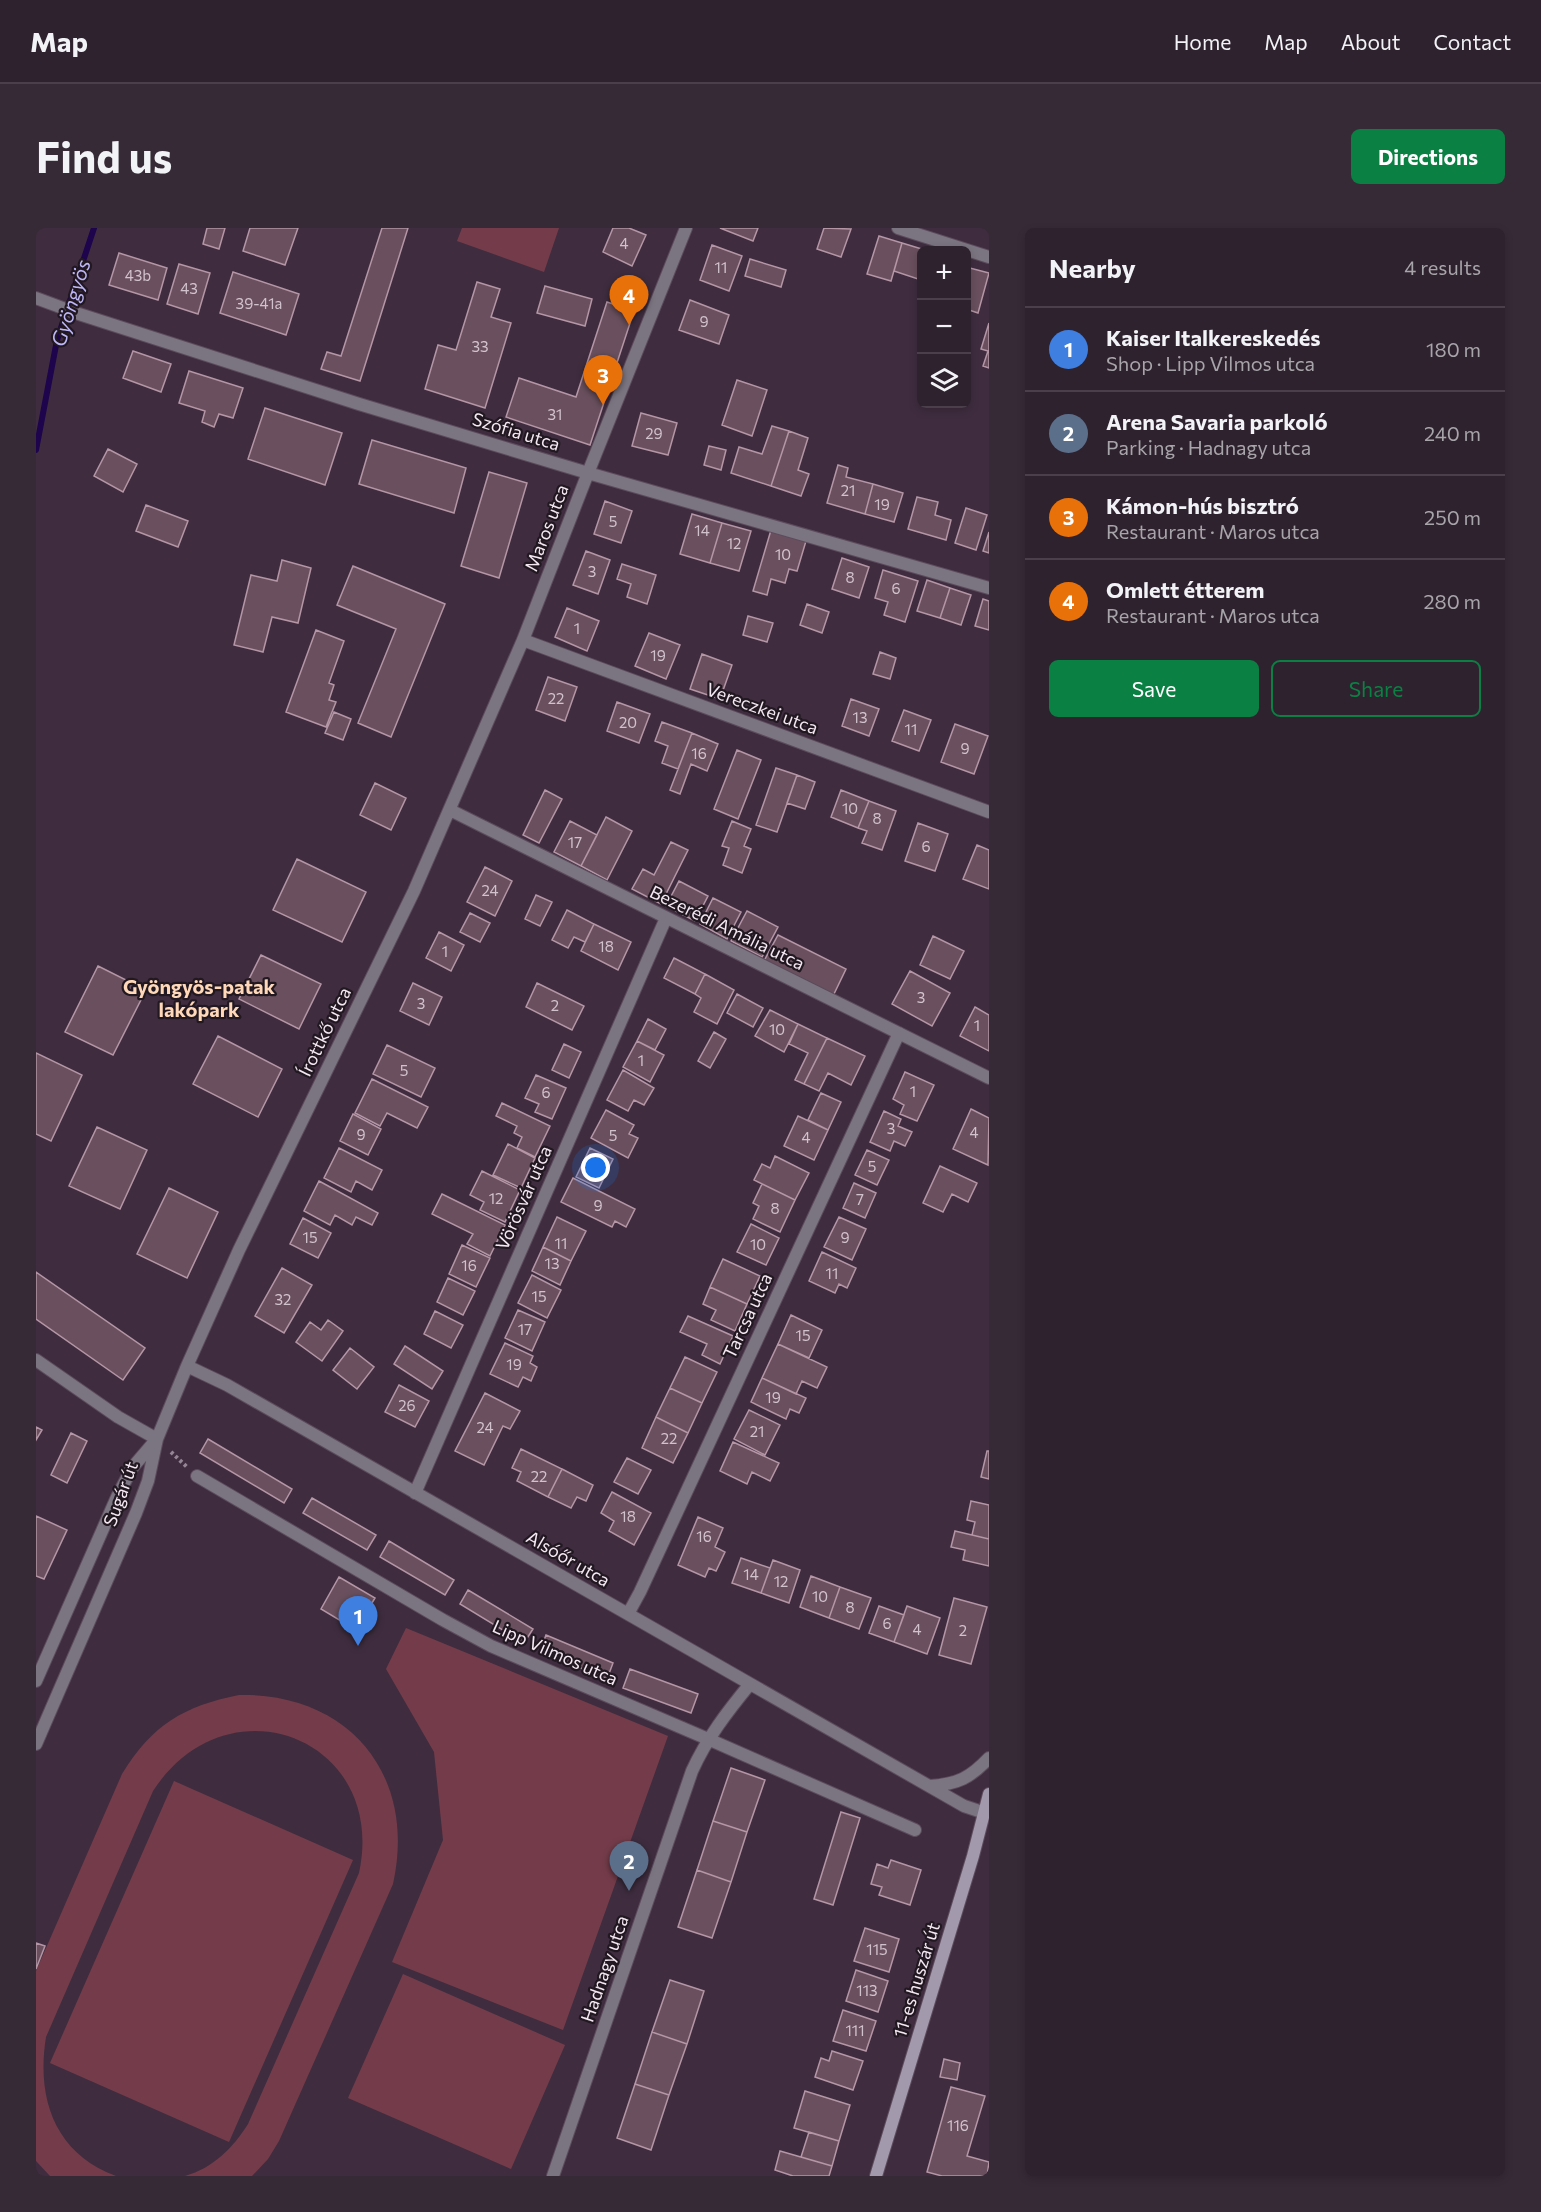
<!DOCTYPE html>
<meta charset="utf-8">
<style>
:root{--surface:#2f222f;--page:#372a37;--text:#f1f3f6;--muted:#a7a4aa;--line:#4a3f4b;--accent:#0b8043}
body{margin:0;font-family:Commissioner,sans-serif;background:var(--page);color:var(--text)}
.controls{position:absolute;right:18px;top:18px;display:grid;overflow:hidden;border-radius:9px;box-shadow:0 3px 9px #0003}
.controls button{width:54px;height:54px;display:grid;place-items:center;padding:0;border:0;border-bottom:2px solid var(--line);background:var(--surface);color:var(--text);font:30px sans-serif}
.you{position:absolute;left:560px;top:940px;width:21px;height:21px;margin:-15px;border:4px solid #fff;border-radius:50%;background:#1a73e8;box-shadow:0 0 0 9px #1a73e833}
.badge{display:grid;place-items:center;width:39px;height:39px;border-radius:50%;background:var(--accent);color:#fff;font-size:20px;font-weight:700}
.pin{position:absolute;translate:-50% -50px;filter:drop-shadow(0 2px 3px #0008)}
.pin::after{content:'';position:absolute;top:32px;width:21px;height:18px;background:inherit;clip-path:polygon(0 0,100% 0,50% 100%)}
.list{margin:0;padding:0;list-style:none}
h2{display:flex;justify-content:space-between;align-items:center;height:78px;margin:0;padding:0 24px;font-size:26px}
h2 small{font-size:20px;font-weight:400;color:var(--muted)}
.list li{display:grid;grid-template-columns:39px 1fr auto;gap:18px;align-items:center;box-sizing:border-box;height:84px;padding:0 24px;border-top:2px solid var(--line)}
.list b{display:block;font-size:22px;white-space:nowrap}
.list p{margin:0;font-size:20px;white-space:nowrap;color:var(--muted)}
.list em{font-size:20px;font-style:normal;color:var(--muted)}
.actions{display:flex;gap:12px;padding:18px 24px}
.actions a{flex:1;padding:14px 0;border:2px solid var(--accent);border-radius:9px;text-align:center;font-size:21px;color:var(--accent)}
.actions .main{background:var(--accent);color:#fff}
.icon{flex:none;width:33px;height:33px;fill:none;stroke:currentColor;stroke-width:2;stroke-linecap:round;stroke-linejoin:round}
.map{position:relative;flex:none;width:953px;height:1948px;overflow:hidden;border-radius:9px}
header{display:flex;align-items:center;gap:36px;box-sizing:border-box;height:84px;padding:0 30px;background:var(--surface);border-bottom:2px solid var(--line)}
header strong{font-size:28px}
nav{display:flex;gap:33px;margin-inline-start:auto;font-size:21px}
.intro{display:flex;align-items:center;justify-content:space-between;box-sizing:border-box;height:144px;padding:0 36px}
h1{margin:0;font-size:42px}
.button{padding:15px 27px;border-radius:9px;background:var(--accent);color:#fff;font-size:21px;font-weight:700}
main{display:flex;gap:36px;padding:0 36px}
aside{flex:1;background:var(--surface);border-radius:9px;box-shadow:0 3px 9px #0003}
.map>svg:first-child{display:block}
.green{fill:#743c4a}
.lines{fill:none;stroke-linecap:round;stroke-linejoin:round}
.stream{stroke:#1d044d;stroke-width:6}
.building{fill:#6a505e;stroke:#b496a6;stroke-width:1.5}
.street-casing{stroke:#5c4b5c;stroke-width:14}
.secondary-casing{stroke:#5c4b5c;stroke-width:14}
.path{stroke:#958695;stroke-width:4;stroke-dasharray:3 3;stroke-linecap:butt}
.street{stroke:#7b7581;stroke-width:12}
.secondary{stroke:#a299ac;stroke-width:12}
.labels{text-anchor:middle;stroke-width:4.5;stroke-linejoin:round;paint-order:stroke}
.number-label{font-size:15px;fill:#d2c2ce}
.street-label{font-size:18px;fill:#f4e8f3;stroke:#211821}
.water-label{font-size:20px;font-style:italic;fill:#bdb7f7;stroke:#211821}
.neighbourhood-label{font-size:20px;font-weight:bold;fill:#fed8b8;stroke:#211821}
</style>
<header>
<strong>Map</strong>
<nav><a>Home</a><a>Map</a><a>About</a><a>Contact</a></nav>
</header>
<div class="intro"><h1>Find us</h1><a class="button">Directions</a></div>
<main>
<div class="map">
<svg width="953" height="1948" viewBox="0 0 953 1948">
<rect width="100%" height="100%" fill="#3f2d3f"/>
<path class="green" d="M426 0H523L508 44 421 13Z
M370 1400 632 1508 527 1802 356 1734 407 1612 398 1524 350 1441Z
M203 1467C314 1465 381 1548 357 1656L243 1913 232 1931 216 1948H149C177 1940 197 1920 212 1896L323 1645C352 1511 192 1448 117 1563L10 1809C0 1871 19 1925 80 1948H14L0 1933V1743L86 1546C116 1497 148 1478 203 1467Z
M138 1553 317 1632 193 1914 14 1835Z
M367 1746 529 1817 475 1941 312 1870Z"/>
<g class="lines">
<path class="stream" d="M0 222 21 112 58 0"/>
</g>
<path class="building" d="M171 0H189L183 21 167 16Z
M214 0H262L249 37 207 23Z
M346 0H372L324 153 285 141 291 124 305 128Z
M577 0H593L610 7 596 38 567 24Z
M684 0H722L717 13Z
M788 0 815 1 805 29 781 21Z
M843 8 866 15 855 53 831 46Z
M866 15 889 22H885V52L858 43Z
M676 17 706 28 693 63 664 52Z
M83 25 131 40 122 72 73 57Z
M714 31 750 42 745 59 709 48Z
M143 36 174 45 162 86 131 76Z
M930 39 953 45 942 85 930 81Z
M197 44 263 66 250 107 184 85Z
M441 54 464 61 455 89 475 95 449 180 389 161 402 117 420 122Z
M509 58 556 71 549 98 501 85Z
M654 72 693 87 683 116 643 102Z
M571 74 598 83 554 217 470 189 483 150 540 169Z
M953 95V140L947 138 952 123 945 121Z
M97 123 135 136 125 164 87 150Z
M153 143 207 160 197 190 183 186 178 199 166 194 169 183 143 175Z
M701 152 731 162 716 208 686 197Z
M229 180 306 205 289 257 212 231Z
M605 185 641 195 632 227 596 218Z
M736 198 753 203 735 258 695 245 703 219 726 226Z
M753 203 772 210 762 242 773 246 765 268 735 258Z
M336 212 430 240 418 285 323 256Z
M673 218 690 222 685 242 668 237Z
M72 221 101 236 87 264 58 248Z
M802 237 812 240 810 249 837 256 829 286 791 275Z
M453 244 491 255 463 350 425 338Z
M837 256 867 265 858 294 829 286Z
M881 269 902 274 899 287 915 292 910 312 872 301Z
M569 273 596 283 585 315 558 306Z
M110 277 152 293 142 319 100 303Z
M930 280 951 287 940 322 919 315Z
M656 286 686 295 674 335 644 326Z
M686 295 715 303 703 343 674 335Z
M735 302 770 313 761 343 753 341 749 355 735 351 731 367 717 363Z
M953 304V325L947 323Z
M550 323 574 332 562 366 537 357Z
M806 330 833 339 823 370 796 361Z
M246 332 275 340 262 395 236 389 227 424 198 417 215 347 241 353Z
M586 336 620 347 611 376 591 369 595 356 581 351Z
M317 338 409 376 355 509 322 495 360 401 301 377Z
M847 342 882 353 869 394 848 387 852 374 839 370Z
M891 352 914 360 904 390 881 383Z
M914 360 935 367 925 397 904 390Z
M947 371 953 373V402L939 398Z
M771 376 793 384 786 405 764 397Z
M531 380 563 393 551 423 519 409Z
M712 388 737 395 731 414 707 407Z
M280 402 308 413 293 455 298 457 293 472 300 474 290 499 250 484Z
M613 405 644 417 630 451 599 438Z
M844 424 860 430 854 451 837 446Z
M666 426 696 437 684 471 654 461Z
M512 449 541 459 529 493 500 482Z
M815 471 843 481 833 508 806 498Z
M581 474 614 486 603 515 571 503Z
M868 482 895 492 883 523 856 513Z
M298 484 315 491 307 512 289 505Z
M626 494 656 505 642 541 626 535 632 518 619 513Z
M919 496 952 508 938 546 905 534Z
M656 505 682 516 671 543 655 536 644 566 634 562Z
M701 522 725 532 702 591 678 581Z
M740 540 761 547 741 604 720 597Z
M761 547 779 554 769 581 751 575Z
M339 555 370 570 355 602 324 587Z
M509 562 526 571 503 615 487 607Z
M805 562 833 573 822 600 795 589Z
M833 573 860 583 846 622 826 615 831 603 822 600Z
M570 589 596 603 571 652 545 638Z
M534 593 561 607 545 638 518 624Z
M696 593 715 601 708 618 715 621 706 645 687 637 693 620 686 618Z
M882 595 912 606 899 643 869 633Z
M635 614 652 622 625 676 596 661 607 641 618 647Z
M941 617 953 622V661L927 651Z
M261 631 330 664 306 714 237 682Z
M449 639 476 653 459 688 431 674Z
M643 653 672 668 659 693 630 678Z
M500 667 516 674 504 698 489 691Z
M677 670 705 684 691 711 664 696Z
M531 682 558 696 549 714 538 709 532 720 516 712Z
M711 683 742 699 726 729 695 713Z
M434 685 454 695 444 714 424 704Z
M558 696 595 714 582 742 545 723Z
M403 704 428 717 415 743 390 730Z
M742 707 810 741 797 768 728 733Z
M897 708 928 723 914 751 884 737Z
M225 727 285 756 263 801 203 771Z
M638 730 669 746 659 766 628 750Z
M62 738 110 762 77 827 29 804Z
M874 743 914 765 896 798 856 776Z
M669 746 698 762 681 796 658 784 665 770 659 766Z
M377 755 406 769 393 797 364 783Z
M501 755 548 778 536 802 490 779Z
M701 766 727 780 717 799 691 785Z
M939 779 953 787V823L924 808Z
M734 782 762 796 748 824 719 808Z
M612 791 630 801 619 822 601 813Z
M762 796 791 810 768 856 759 852 772 825 753 816Z
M678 804 690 811 674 840 662 833Z
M182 808 246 841 222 889 157 856Z
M791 810 829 828 815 857 792 845 783 863 768 856Z
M601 813 628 827 614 854 587 839Z
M528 816 545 824 533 850 516 842Z
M351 817 399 840 385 869 337 846Z
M0 825 46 847 15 913 0 906Z
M587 842 618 860 608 877 598 872 592 883 571 872Z
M869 844 898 857 881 893 864 886 868 877 857 871Z
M500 847 530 860 516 891 499 884 503 876 489 870Z
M336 851 392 879 381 900 351 885 344 898 319 885Z
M785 865 805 874 792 902 772 892Z
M466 875 514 898 499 929 481 920 486 909 478 905 481 898 460 888Z
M935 881 953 890 952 937 917 921Z
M570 882 598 897 593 906 602 910 592 930 555 910Z
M848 883 865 891 862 898 876 904 869 918 858 913 854 923 834 914Z
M317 886 345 901 332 927 304 913Z
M762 888 792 902 778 932 748 918Z
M61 899 111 922 84 981 33 958Z
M472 916 499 930 485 960 457 947Z
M303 920 346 942 336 962 320 953 315 964 288 950Z
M554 920 577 931 563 960 540 949Z
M831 922 853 932 841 957 819 947Z
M739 928 773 945 759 972 718 952 726 936 734 940Z
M904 938 941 955 932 974 916 966 907 984 887 975Z
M446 943 484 962 469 994 444 982 448 974 434 967Z
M537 950 599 981 590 999 579 993 576 999 525 974Z
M283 953 342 985 336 997 320 989 316 997 299 987 294 997 268 983Z
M818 955 840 965 829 990 807 980Z
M726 956 759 972 744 1004 717 991 723 978 717 975Z
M133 960 182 984 151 1050 101 1026Z
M406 966 469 997 454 1028 431 1016 437 1006 396 986Z
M521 989 550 1003 535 1033 507 1019Z
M803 989 830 1001 816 1032 788 1019Z
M267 990 295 1005 282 1030 254 1016Z
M715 996 743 1010 730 1037 701 1024Z
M426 1017 454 1030 440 1059 413 1046Z
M507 1019 535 1033 524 1057 496 1043Z
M786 1024 820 1040 811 1060 803 1056 799 1065 773 1053Z
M687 1031 724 1048 711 1076 674 1059Z
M246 1040 276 1057 248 1105 219 1088Z
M0 1044 109 1120 87 1152 0 1091Z
M496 1047 525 1062 511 1090 482 1075Z
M412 1050 439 1063 427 1087 401 1074Z
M674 1059 711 1076 699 1103 675 1092 680 1082 667 1076Z
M482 1082 509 1094 496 1123 469 1110Z
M399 1083 427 1097 415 1120 388 1106Z
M755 1087 786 1102 773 1130 742 1116Z
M652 1088 697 1108 684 1136 666 1127 671 1116 644 1104Z
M292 1092 307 1103 286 1133 260 1114 274 1094 285 1102Z
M469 1115 497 1128 494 1135 501 1139 495 1153 487 1149 482 1159 454 1146Z
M742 1116 791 1139 781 1160 766 1153 760 1166 726 1150Z
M369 1118 407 1143 396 1161 358 1136Z
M314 1120 338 1139 321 1161 297 1142Z
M649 1129 681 1144 666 1175 634 1160Z
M726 1150 770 1170 763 1185 754 1181 750 1191 715 1174Z
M363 1157 393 1173 379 1199 349 1184Z
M634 1160 666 1175 652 1205 620 1189Z
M449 1165 484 1183 474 1201 467 1198 448 1237 419 1223Z
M713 1182 744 1197 729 1227 698 1211Z
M620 1189 652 1205 637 1235 606 1220Z
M0 1199 6 1202 0 1212Z
M35 1205 51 1213 31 1255 15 1247Z
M172 1211 256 1261 248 1275 164 1225Z
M697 1214 743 1235 734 1253 716 1244 711 1256 684 1243Z
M485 1221 526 1241 512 1269 481 1253 485 1244 476 1240Z
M951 1223H953V1251L945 1249Z
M591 1230 615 1242 602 1266 578 1254Z
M526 1241 557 1257 550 1273 541 1269 535 1280 512 1269Z
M576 1264 615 1285 598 1317 573 1303 578 1293 565 1285Z
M276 1270 340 1307 331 1322 267 1285Z
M935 1273 953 1277V1311L936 1307 939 1294 931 1292Z
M0 1288 31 1302 8 1351 0 1348Z
M662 1289 687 1300 679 1319 689 1324 680 1343 673 1340 669 1349 642 1337Z
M919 1303 953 1311V1338L927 1332 929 1322 915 1319Z
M353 1313 418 1352 409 1367 344 1329Z
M705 1330 734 1340 725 1365 696 1355Z
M737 1332 764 1342 753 1375 725 1365Z
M775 1348 804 1359 793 1390 764 1379Z
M303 1349 339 1370 320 1402 285 1381Z
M804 1359 835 1370 823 1401 793 1390Z
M432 1362 497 1401 488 1415 424 1376Z
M918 1370 951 1379 935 1436 903 1427Z
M843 1378 868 1387 858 1414 833 1405Z
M871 1378 904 1390 891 1426 858 1414Z
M510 1407 577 1435 571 1451 504 1423Z
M594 1441 662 1466 655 1485 587 1460Z
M695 1540 729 1552 711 1604 677 1593Z
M805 1584 824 1590 797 1677 778 1671Z
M677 1593 711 1604 695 1654 661 1642Z
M855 1632 885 1642 874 1677 843 1667 846 1659 835 1656 841 1636 852 1640Z
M661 1642 695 1654 676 1710 642 1699Z
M829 1700 863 1711 853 1744 818 1733Z
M0 1715 9 1718 0 1741Z
M820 1742 852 1753 842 1784 810 1773Z
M634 1752 668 1763 651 1816 616 1804Z
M807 1782 840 1793 830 1823 797 1813Z
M616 1804 651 1816 633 1867 599 1856Z
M796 1823 827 1833 817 1862 779 1849 785 1830 793 1833Z
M908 1831 924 1835 921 1852 904 1849Z
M599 1856 633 1867 615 1922 581 1910Z
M915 1859 949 1868 931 1928 953 1934 951 1948H906L891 1944Z
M769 1863 814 1877 803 1913 758 1900Z
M773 1904 803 1913 796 1938 765 1929Z
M744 1923 796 1938 793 1948H757L739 1942Z"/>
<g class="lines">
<g class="street-casing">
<path id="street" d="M862 0 953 29
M0 70 43 86 323 176 552 245 953 360
M487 412 953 584
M414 582 953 850
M0 1132 82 1189 121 1211
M151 1138 191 1157 928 1578 949 1585
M161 1248 407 1392 455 1418 672 1511 879 1602
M379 1265 630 690
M592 1386 604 1364 863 805
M0 1453 81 1269 96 1240 120 1212
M0 1516 100 1285 112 1253 121 1211 151 1138 203 1022 378 663 487 412 552 245 650 0
M894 1558C922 1556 934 1550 953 1530
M517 1948 656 1543C671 1510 691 1484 714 1456"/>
</g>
<g class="secondary-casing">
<path id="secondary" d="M840 1948 937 1628 953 1566"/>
</g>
<path class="path" d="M135 1224 151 1239"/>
<use href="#street" class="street"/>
<use href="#secondary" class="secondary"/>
</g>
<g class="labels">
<g class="number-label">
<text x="588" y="21">4</text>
<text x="685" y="45">11</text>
<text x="102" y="53">43b</text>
<text x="153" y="66">43</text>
<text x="223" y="81">39-41a</text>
<text x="668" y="99">9</text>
<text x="444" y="124">33</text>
<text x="519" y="192">31</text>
<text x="618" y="211">29</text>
<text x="812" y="268">21</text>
<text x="846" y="282">19</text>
<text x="577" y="299">5</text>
<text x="666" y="308">14</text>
<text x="698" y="321">12</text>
<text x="747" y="332">10</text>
<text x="556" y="349">3</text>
<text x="814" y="355">8</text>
<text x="860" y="366">6</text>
<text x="541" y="406">1</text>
<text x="622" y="433">19</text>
<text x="520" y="476">22</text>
<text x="824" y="495">13</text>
<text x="592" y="500">20</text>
<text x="875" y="507">11</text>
<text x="929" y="526">9</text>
<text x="663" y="531">16</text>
<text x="814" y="586">10</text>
<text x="841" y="596">8</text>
<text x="539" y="620">17</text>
<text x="890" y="624">6</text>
<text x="454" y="668">24</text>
<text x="570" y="724">18</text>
<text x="409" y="729">1</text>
<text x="885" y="775">3</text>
<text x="385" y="781">3</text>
<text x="519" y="783">2</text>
<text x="941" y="803">1</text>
<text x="741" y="807">10</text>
<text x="605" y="838">1</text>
<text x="368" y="848">5</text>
<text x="877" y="869">1</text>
<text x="510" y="870">6</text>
<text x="855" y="906">3</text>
<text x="938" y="910">4</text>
<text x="325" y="912">9</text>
<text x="577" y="913">5</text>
<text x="770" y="915">4</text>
<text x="836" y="944">5</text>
<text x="460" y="976">12</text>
<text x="824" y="977">7</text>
<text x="562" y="983">9</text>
<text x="739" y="986">8</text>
<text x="274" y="1015">15</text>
<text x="809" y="1015">9</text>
<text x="525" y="1021">11</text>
<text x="722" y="1022">10</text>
<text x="516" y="1041">13</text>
<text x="433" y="1043">16</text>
<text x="796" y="1051">11</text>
<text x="503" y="1074">15</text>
<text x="247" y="1077">32</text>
<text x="489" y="1107">17</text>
<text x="767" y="1113">15</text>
<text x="478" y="1142">19</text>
<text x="737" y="1175">19</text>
<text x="371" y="1183">26</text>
<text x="449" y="1205">24</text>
<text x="721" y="1209">21</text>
<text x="633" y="1216">22</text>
<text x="503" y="1254">22</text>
<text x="592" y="1294">18</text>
<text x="668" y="1314">16</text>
<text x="715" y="1352">14</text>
<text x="745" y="1359">12</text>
<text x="784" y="1374">10</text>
<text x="814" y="1385">8</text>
<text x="851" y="1401">6</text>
<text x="881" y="1407">4</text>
<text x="927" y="1408">2</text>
<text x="841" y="1727">115</text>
<text x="831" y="1768">113</text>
<text x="819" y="1808">111</text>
<text x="922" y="1903">116</text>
</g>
<g class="street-label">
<text transform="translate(480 204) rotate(17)" y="6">Szófia utca</text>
<text transform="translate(511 300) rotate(-69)" y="6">Maros utca</text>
<text transform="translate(726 481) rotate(20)" y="6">Vereczkei utca</text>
<text transform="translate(691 700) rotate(26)" y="6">Bezerédi Amália utca</text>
<text transform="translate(289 804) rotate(-64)" y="6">Írottkő utca</text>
<text transform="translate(488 970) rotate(-66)" y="6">Vörösvár utca</text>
<text transform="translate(712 1088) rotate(-65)" y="6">Tarcsa utca</text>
<text transform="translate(85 1266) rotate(-70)" y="6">Sugár út</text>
<text transform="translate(532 1331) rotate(30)" y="6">Alsóőr utca</text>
<text transform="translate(519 1425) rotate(24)" y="6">Lipp Vilmos utca</text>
<text transform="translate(569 1741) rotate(-71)" y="6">Hadnagy utca</text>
<text transform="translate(881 1752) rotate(-73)" y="6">11-es huszár út</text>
</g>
<g class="water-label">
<text transform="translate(35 75) rotate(-73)" y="7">Gyöngyös</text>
</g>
<g class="neighbourhood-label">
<text x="163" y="766">Gyöngyös-patak<tspan x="163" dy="23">lakópark</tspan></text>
</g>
</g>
</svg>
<div class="controls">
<button>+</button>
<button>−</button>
<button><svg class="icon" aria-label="layers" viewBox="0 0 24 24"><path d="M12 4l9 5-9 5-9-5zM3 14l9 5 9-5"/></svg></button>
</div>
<div class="you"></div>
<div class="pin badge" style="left:322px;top:1418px;background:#3f7fe0">1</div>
<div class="pin badge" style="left:593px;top:1663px;background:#5c6f8a">2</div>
<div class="pin badge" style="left:567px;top:177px;background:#e8710a">3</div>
<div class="pin badge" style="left:593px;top:97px;background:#e8710a">4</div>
</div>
<aside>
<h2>Nearby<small>4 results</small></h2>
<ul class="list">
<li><span class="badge" style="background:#3f7fe0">1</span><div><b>Kaiser Italkereskedés</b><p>Shop · Lipp Vilmos utca</p></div><em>180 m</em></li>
<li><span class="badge" style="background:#5c6f8a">2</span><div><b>Arena Savaria parkoló</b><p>Parking · Hadnagy utca</p></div><em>240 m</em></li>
<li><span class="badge" style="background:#e8710a">3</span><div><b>Kámon-hús bisztró</b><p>Restaurant · Maros utca</p></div><em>250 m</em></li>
<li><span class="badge" style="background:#e8710a">4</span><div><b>Omlett étterem</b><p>Restaurant · Maros utca</p></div><em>280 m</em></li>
</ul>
<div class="actions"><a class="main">Save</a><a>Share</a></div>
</aside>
</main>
